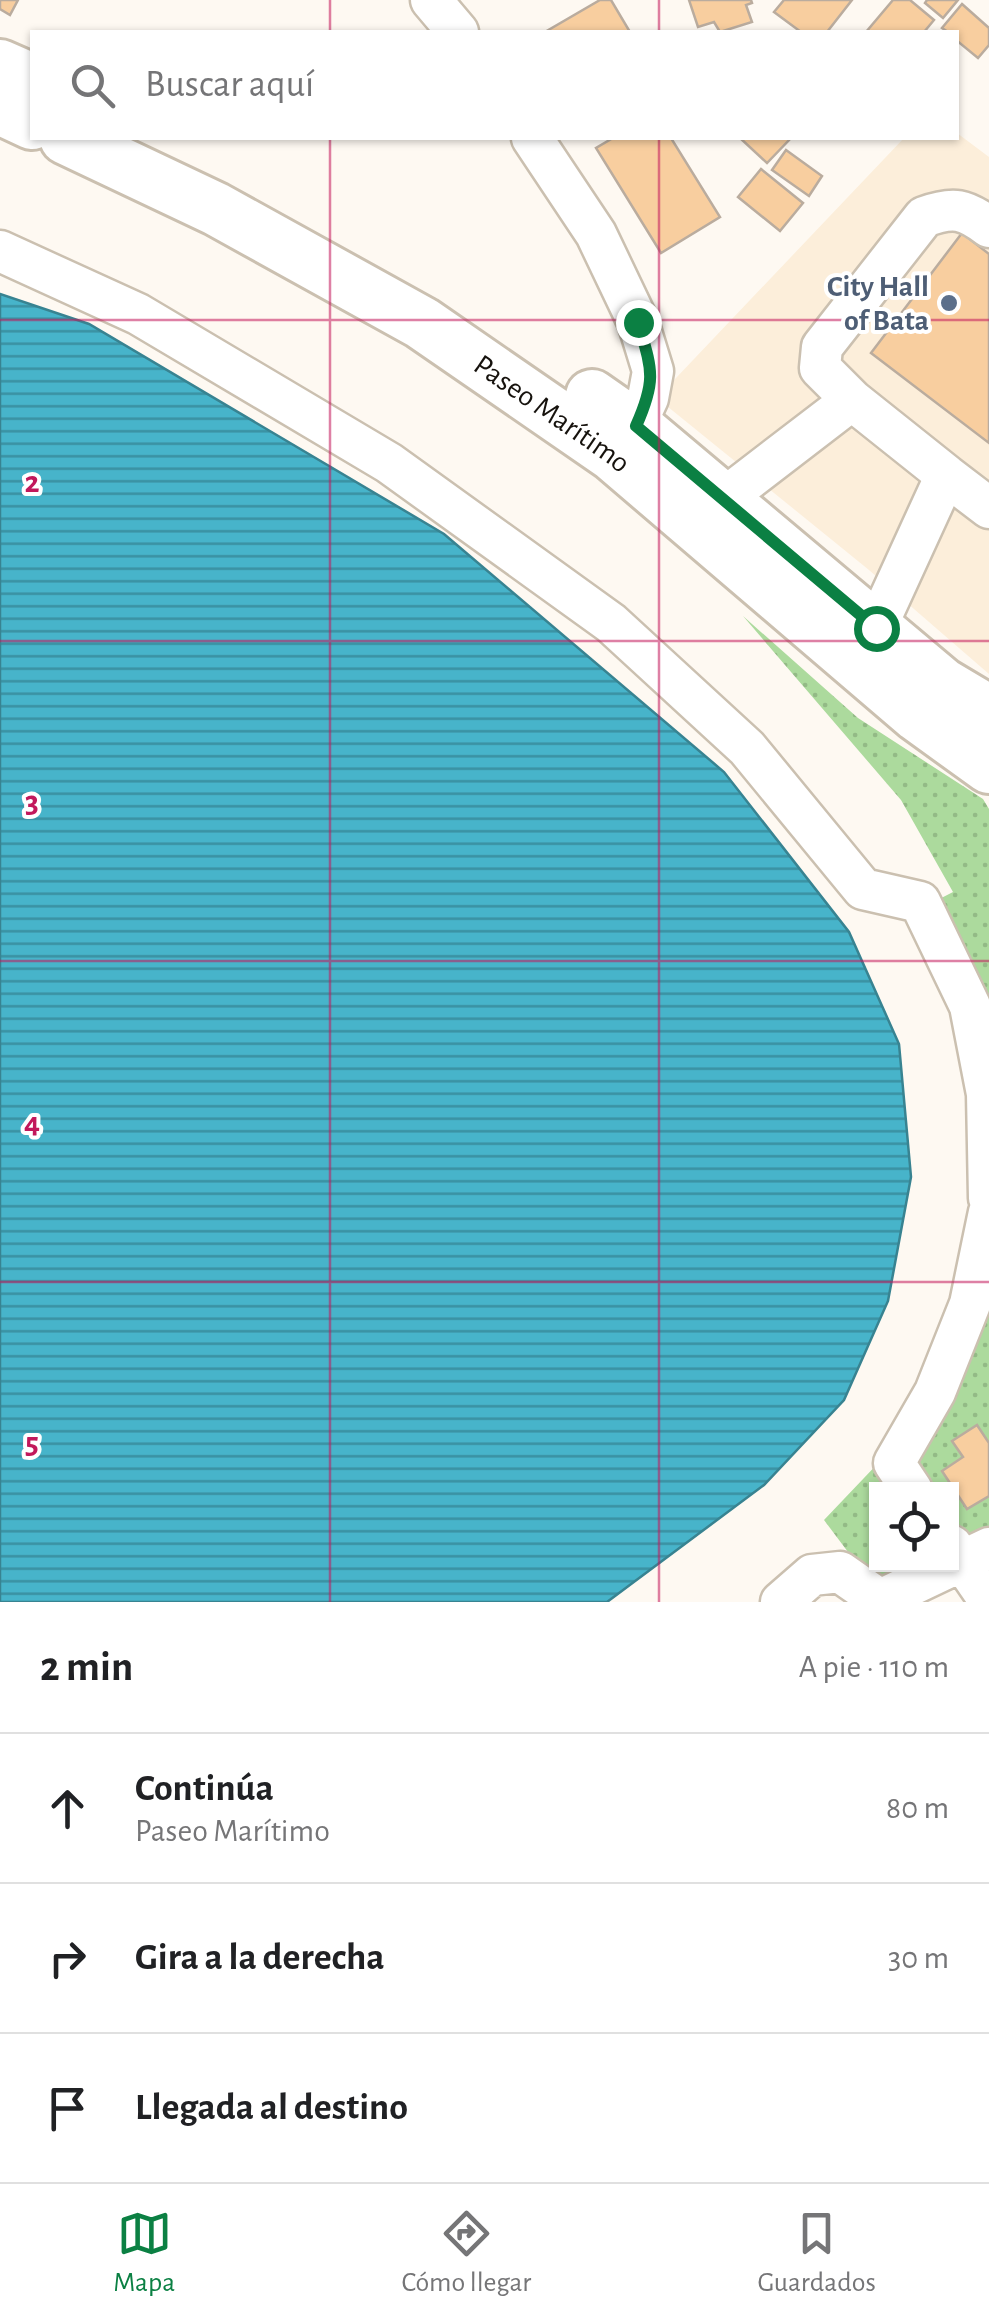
<!DOCTYPE html>
<html lang="es">
<meta charset="utf-8">
<style>
:root{--surface:#fff;--page:#f2f2f2;--text:#202124;--muted:#757577;--line:#e0e0e0;--accent:#0b8043}
body{margin:0;font-family:"Alegreya Sans",sans-serif;background:var(--page);color:var(--text)}
.controls{position:absolute;right:30px;bottom:30px;display:grid;overflow:hidden;border-radius:0px;box-shadow:0 2px 8px #0004}
.controls button{width:90px;height:90px;display:grid;place-items:center;padding:0;border:0;border-bottom:2px solid var(--line);background:var(--surface);color:var(--text);font:50px sans-serif}
.stop{position:absolute;width:30px;height:30px;margin:-22px;border:8px solid #0b8043;border-radius:50%;background:#fff}
.stop.end{background:#0b8043;border-color:#fff;box-shadow:0 2px 10px #0008}
.list{margin:0;padding:0;list-style:none}
h2{display:flex;justify-content:space-between;align-items:center;height:130px;margin:0;padding:0 40px;font-size:42px}
h2 small{font-size:32px;font-weight:400;color:var(--muted)}
.list li{display:grid;grid-template-columns:65px 1fr auto;gap:30px;align-items:center;box-sizing:border-box;height:150px;padding:0 40px;border-top:2px solid var(--line)}
.list b{display:block;font-size:38px;white-space:nowrap}
.list p{margin:0;font-size:32px;white-space:nowrap;color:var(--muted)}
.list em{font-size:32px;font-style:normal;color:var(--muted)}
.icon{flex:none;width:55px;height:55px;fill:none;stroke:currentColor;stroke-width:2;stroke-linecap:round;stroke-linejoin:round}
.map{position:relative;flex:none;width:989px;height:1602px;overflow:hidden}
.search{position:absolute;background:var(--surface);box-shadow:0 2px 8px #0004;left:30px;right:30px;top:30px;height:110px;display:flex;align-items:center;gap:25px;box-sizing:border-box;padding:0 35px;border-radius:0px;color:var(--muted);font-size:38px}
.sheet{height:580px;background:var(--surface)}
nav{display:flex;justify-content:space-around;align-items:center;box-sizing:border-box;height:140px;border-top:2px solid var(--line);background:var(--surface);font-size:28px;color:var(--muted)}
nav a{display:grid;justify-items:center;gap:5px}
nav .on{color:var(--accent)}
.map>svg:first-child{display:block}
.commercial{fill:#fceeda}
.green{fill:url(#green-dots)}
.water{fill:url(#water-rules);stroke:#388391;stroke-width:2.5}
.building{fill:#f8ce9f;stroke:#baac9e;stroke-width:2.5}
.lines{fill:none;stroke-linecap:round;stroke-linejoin:round}
.minor-casing{stroke:#cbc0b0;stroke-width:45}
.major-casing{stroke:#cbc0b0;stroke-width:58}
.minor{stroke:#fff;stroke-width:40}
.major{stroke:#fff;stroke-width:52}
.route{stroke:#0b8043;stroke-width:12}
.grid{fill:none;stroke:#c2185b;stroke-width:2.5;stroke-opacity:0.55}
.service-dot{fill:#5c6f8a;stroke:#fff;stroke-width:4}
.labels{text-anchor:middle;stroke-width:8;stroke-linejoin:round;paint-order:stroke}
.service-label{font-size:30px;font-weight:bold;fill:#4e5e75;stroke:#fff;text-anchor:end}
.street-label{font-size:30px;fill:#16120d;stroke:#fff}
.grid-label{font-size:32px;text-anchor:middle;font-weight:bold;fill:#c2185b;stroke:#fff;stroke-width:8;stroke-linejoin:round;paint-order:stroke}
</style>
<div class="map">
<svg width="989" height="1602" viewBox="0 0 989 1602">
<defs>
<pattern id="green-dots" width="8" height="8" patternUnits="userSpaceOnUse" patternTransform="scale(2.5)"><rect width="8" height="8" fill="#acda9d"/><path d="M2 2h.1M6 6h.1" fill="none" stroke="#93ba86" stroke-width="1.8" stroke-linecap="round"/></pattern>
<pattern id="water-rules" width="6" height="5" patternUnits="userSpaceOnUse" patternTransform="scale(2.5)"><rect width="6" height="5" fill="#47b4ca"/><path d="M0 2.5h6" fill="none" stroke="#3a91a2"/></pattern>
</defs>
<rect width="100%" height="100%" fill="#fef9f2"/>
<path class="commercial" d="M957 133 989 157V674L869 570 657 398 904 138H956Z"/>
<path class="green" d="M743 616 858 718 983 799 989 809V1532L952 1555V1490H876V1564L935 1565 888 1583 863 1572 824 1520 883 1458 934 1367 973 1211 975 1138 956 1013 914 912 953 892 901 800Z"/>
<path class="water" d="M0 294 89 324 444 534 724 772 849 932 899 1044 911 1177 888 1301 844 1400 764 1485 607 1602H0Z"/>
<path class="building" d="M0 0H18L10 15 0 9Z
M600 0H611L630 32H545Z
M689 0H751L752 3 746 5 752 22 720 32 714 22 698 27Z
M784 0H852L827 32H801L774 12Z
M893 0H910L934 20 924 32H866Z
M927 0H958L943 18 925 3Z
M962 4 989 28V45L978 58 956 40V32H948L942 28Z
M613 138H671L720 217 661 253 596 148Z
M740 138H791L767 163Z
M786 150 822 176 809 196 772 170Z
M761 169 803 203 780 231 738 197Z
M962 233 989 254V443L871 353Z
M977 1425 989 1443V1496L967 1509 942 1471 963 1457 952 1441Z"/>
<g class="lines">
<g class="minor-casing">
<path id="minor" d="M431 0 458 32
M532 138 596 234 638 322 653 371 648 398 635 426
M0 251 138 314 389 463 611 623 747 748 863 889 920 902 970 1006 987 1094 989 1198
M852 400 820 368 822 347 924 217C954 206 965 209 989 227
M946 475 989 508
M723 499 852 400 946 475 876 628
M912 1490 894 1463 935 1392 970 1304 989 1212
M952 1546 989 1600
M781 1602 812 1575 840 1572 880 1600 989 1548"/>
</g>
<g class="major-casing">
<g id="major">
<path d="M0 66 32 80"/>
<path d="M0 108 32 123"/>
<path id="s1" d="M66 138 216 209 422 323 612 454 917 715 989 767"/>
<path d="M592 396 635 426 942 684 989 712"/>
</g>
</g>
<use href="#minor" class="minor"/>
<use href="#major" class="major"/>
</g>
<g class="lines">
<path class="route" d="M638 322C652 370 657 379 636 426L876 628"/>
</g>
<path class="grid" d="M330 0V32M659 0V32M330 138V1602M659 138V1602M0 320H989M0 641H989M0 961H989M0 1282H989"/>
<circle class="service-dot" cx="949" cy="303" r="10"/>
<g class="labels">
<g class="service-label">
<text x="929" y="296">City Hall<tspan x="929" dy="34">of Bata</tspan></text>
</g>
<g class="street-label">
<text dy="10" stroke="none"><textPath href="#s1" startOffset="560">Paseo Marítimo</textPath></text>
</g>
</g>
<g class="grid-label">
<text x="32" y="492">2</text>
<text x="32" y="812">3</text>
<text x="32" y="1133">4</text>
<text x="32" y="1453">5</text>
</g>
</svg>
<div class="controls">
<button><svg class="icon" aria-label="locate" viewBox="0 0 24 24"><circle cx="12" cy="12" r="6"/><path d="M12 2v4M12 18v4M2 12h4M18 12h4"/></svg></button>
</div>
<div class="stop" style="left:876px;top:628px"></div>
<div class="stop end" style="left:638px;top:322px"></div>
<div class="search"><svg class="icon" aria-label="search" viewBox="0 0 24 24"><circle cx="10" cy="10" r="6"/><path d="M15 15l6 6"/></svg>Buscar aquí</div>
</div>
<section class="sheet">
<h2>2 min<small>A pie · 110 m</small></h2>
<ul class="list">
<li><svg class="icon" aria-label="ahead" viewBox="0 0 24 24"><path d="M12 20V5M6 11l6-6 6 6"/></svg><div><b>Continúa</b><p>Paseo Marítimo</p></div><em>80 m</em></li>
<li><svg class="icon" aria-label="right" viewBox="0 0 24 24"><path d="M7 20v-9h11M14 6l5 5-5 5"/></svg><div><b>Gira a la derecha</b></div><em>30 m</em></li>
<li><svg class="icon" aria-label="arrive" viewBox="0 0 24 24"><path d="M6 21V4h12l-3 4 3 4H6"/></svg><div><b>Llegada al destino</b></div></li>
</ul>
</section>
<nav>
<a class="on"><svg class="icon" aria-label="map" viewBox="0 0 24 24"><path d="M3 6l6-2 6 2 6-2v14l-6 2-6-2-6 2zM9 4v14M15 6v14"/></svg>Mapa</a>
<a><svg class="icon" aria-label="directions" viewBox="0 0 24 24"><path d="M12 3l9 9-9 9-9-9zM9 14v-3h6M13 9l2 2-2 2"/></svg>Cómo llegar</a>
<a><svg class="icon" aria-label="saved" viewBox="0 0 24 24"><path d="M7 4h10v16l-5-4-5 4z"/></svg>Guardados</a>
</nav>
